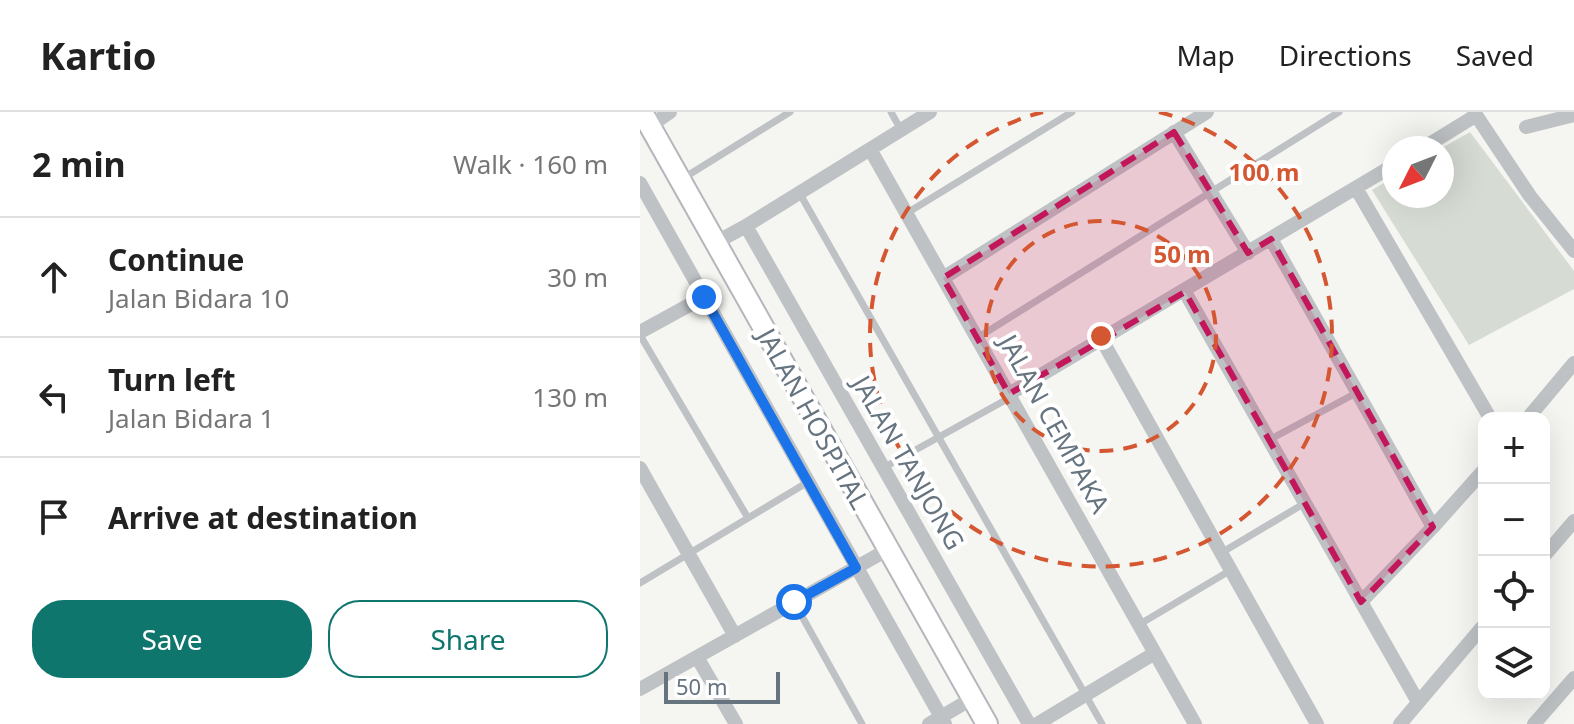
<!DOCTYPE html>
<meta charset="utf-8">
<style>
:root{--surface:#fff;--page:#f2f2f2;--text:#222;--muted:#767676;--line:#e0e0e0;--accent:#0f766e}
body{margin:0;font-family:"Noto Sans",sans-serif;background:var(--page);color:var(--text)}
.controls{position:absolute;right:24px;bottom:24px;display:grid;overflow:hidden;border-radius:16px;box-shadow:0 8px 32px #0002}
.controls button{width:72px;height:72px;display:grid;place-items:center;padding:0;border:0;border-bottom:2px solid var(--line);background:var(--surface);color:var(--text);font:40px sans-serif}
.compass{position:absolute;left:742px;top:24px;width:72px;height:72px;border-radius:50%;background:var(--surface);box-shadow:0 8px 32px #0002;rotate:228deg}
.scale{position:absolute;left:24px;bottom:20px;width:116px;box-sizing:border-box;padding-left:8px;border:4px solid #667480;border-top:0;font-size:22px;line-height:28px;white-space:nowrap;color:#667480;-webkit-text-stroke:6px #fff;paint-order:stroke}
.stop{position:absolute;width:24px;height:24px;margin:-18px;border:6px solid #1a73e8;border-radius:50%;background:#fff}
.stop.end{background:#1a73e8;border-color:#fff;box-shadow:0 2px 8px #0008}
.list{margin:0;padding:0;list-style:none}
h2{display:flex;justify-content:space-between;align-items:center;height:104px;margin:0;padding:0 32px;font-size:34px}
h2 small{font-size:26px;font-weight:400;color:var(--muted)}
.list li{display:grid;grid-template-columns:52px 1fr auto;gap:24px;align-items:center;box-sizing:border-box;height:120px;padding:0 32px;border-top:2px solid var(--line)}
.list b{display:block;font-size:30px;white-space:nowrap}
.list p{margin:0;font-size:26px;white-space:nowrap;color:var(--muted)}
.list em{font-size:26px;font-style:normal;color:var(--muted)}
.actions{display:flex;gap:16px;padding:24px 32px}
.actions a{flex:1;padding:18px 0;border:2px solid var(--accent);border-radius:32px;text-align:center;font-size:28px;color:var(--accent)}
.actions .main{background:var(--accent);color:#fff}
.icon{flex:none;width:44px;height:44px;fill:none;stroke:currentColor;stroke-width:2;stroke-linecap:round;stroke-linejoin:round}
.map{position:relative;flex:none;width:934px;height:612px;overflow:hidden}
header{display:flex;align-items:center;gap:48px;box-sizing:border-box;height:112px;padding:0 40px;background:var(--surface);border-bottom:2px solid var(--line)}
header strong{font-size:38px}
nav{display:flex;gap:44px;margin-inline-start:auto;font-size:28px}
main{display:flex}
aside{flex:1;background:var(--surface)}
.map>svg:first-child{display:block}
.green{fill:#d6dbd3}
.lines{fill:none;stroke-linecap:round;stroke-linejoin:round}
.secondary-casing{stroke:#b3b7bb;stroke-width:24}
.lane{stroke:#bec2c5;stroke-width:7}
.street{stroke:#bec2c5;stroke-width:14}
.secondary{stroke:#fff;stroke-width:20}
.route{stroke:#1a73e8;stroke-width:10}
.marked{fill:#c2185b;fill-opacity:0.2;stroke:#c2185b;stroke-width:6;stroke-dasharray:16 10;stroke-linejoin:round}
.ring{fill:none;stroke:#d55731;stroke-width:4;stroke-dasharray:14 10}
.labels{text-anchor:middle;stroke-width:8;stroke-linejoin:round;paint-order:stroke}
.street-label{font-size:26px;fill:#667480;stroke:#fff}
.centre{fill:#d55731;stroke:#fff;stroke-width:4}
.ring-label{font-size:24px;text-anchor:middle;font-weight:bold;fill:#d55731;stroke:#fff;stroke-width:8;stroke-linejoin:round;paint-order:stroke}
</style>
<header>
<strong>Kartio</strong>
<nav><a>Map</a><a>Directions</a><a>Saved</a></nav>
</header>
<main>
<aside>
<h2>2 min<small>Walk · 160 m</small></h2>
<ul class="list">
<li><svg class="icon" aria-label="ahead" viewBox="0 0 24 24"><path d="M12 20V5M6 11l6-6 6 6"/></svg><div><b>Continue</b><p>Jalan Bidara 10</p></div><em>30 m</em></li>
<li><svg class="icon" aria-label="left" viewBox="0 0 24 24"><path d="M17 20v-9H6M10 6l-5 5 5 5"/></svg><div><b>Turn left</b><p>Jalan Bidara 1</p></div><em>130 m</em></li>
<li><svg class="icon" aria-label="arrive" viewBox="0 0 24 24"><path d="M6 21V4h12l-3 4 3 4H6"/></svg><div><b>Arrive at destination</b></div></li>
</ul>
<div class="actions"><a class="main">Save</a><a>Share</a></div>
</aside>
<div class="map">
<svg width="934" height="612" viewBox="0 0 934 612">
<rect width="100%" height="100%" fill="#f5f5f1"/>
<path class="green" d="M830 20 934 159V177L829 233 732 78 754 65V84H802V36Z"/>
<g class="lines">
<g class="secondary-casing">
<path id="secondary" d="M2 0 347 612"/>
</g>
<path class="lane" d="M251 0 261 18
M42 67 150 0
M160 82 462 612
M267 101 432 0
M0 223 108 406
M337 226 699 0
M629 328 718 280
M243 356 371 285
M581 441 665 391
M0 471 168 370
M154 490 222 612
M500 512 591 458"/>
<path class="street" d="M834 0 890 84 934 139
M10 14 30 0
M886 15 934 3
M534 20 608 141
M783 36 835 4
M230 37 555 612
M0 71 305 612
M716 76 850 306
M106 114 389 612
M631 127 793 415 844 358
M75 131 106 114 290 0
M303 166 567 0
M545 180 778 590
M0 220 64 185
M462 228 677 612
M369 282 754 53
M888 306 934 251
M0 356 95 524
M904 444 934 409
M721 490 793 415
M57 545 96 612
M0 577 247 438
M289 612 333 586
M397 612 515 541
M760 612 844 513
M894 612 934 566"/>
<use href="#secondary" class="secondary"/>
</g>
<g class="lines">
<path class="route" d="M64 185 216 456 154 490"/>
</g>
<path class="marked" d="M534 20 608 141 631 127 793 415 721 490 545 180 369 282 303 166Z"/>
<g class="ring">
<circle cx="461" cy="224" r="115"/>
<path d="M519 0A231 231 0 1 1 403 0"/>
</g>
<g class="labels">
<g class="street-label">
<text transform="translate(173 307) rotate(61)" y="9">JALAN HOSPITAL</text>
<text transform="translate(414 312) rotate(61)" y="9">JALAN CEMPAKA</text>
<text transform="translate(268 351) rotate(60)" y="9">JALAN TANJONG</text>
</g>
</g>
<circle cx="461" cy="224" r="12" class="centre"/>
<g class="ring-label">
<text x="624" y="69">100 m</text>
<text x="542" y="151">50 m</text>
</g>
</svg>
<div class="controls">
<button>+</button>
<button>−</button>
<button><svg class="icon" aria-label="locate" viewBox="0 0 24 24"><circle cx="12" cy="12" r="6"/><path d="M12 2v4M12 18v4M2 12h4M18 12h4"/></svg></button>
<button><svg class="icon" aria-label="layers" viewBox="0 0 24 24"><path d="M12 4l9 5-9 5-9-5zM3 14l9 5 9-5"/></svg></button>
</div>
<svg class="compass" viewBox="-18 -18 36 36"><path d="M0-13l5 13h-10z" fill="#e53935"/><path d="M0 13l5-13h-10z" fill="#767676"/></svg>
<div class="scale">50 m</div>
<div class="stop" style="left:154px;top:490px"></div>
<div class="stop end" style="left:64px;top:185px"></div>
</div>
</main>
